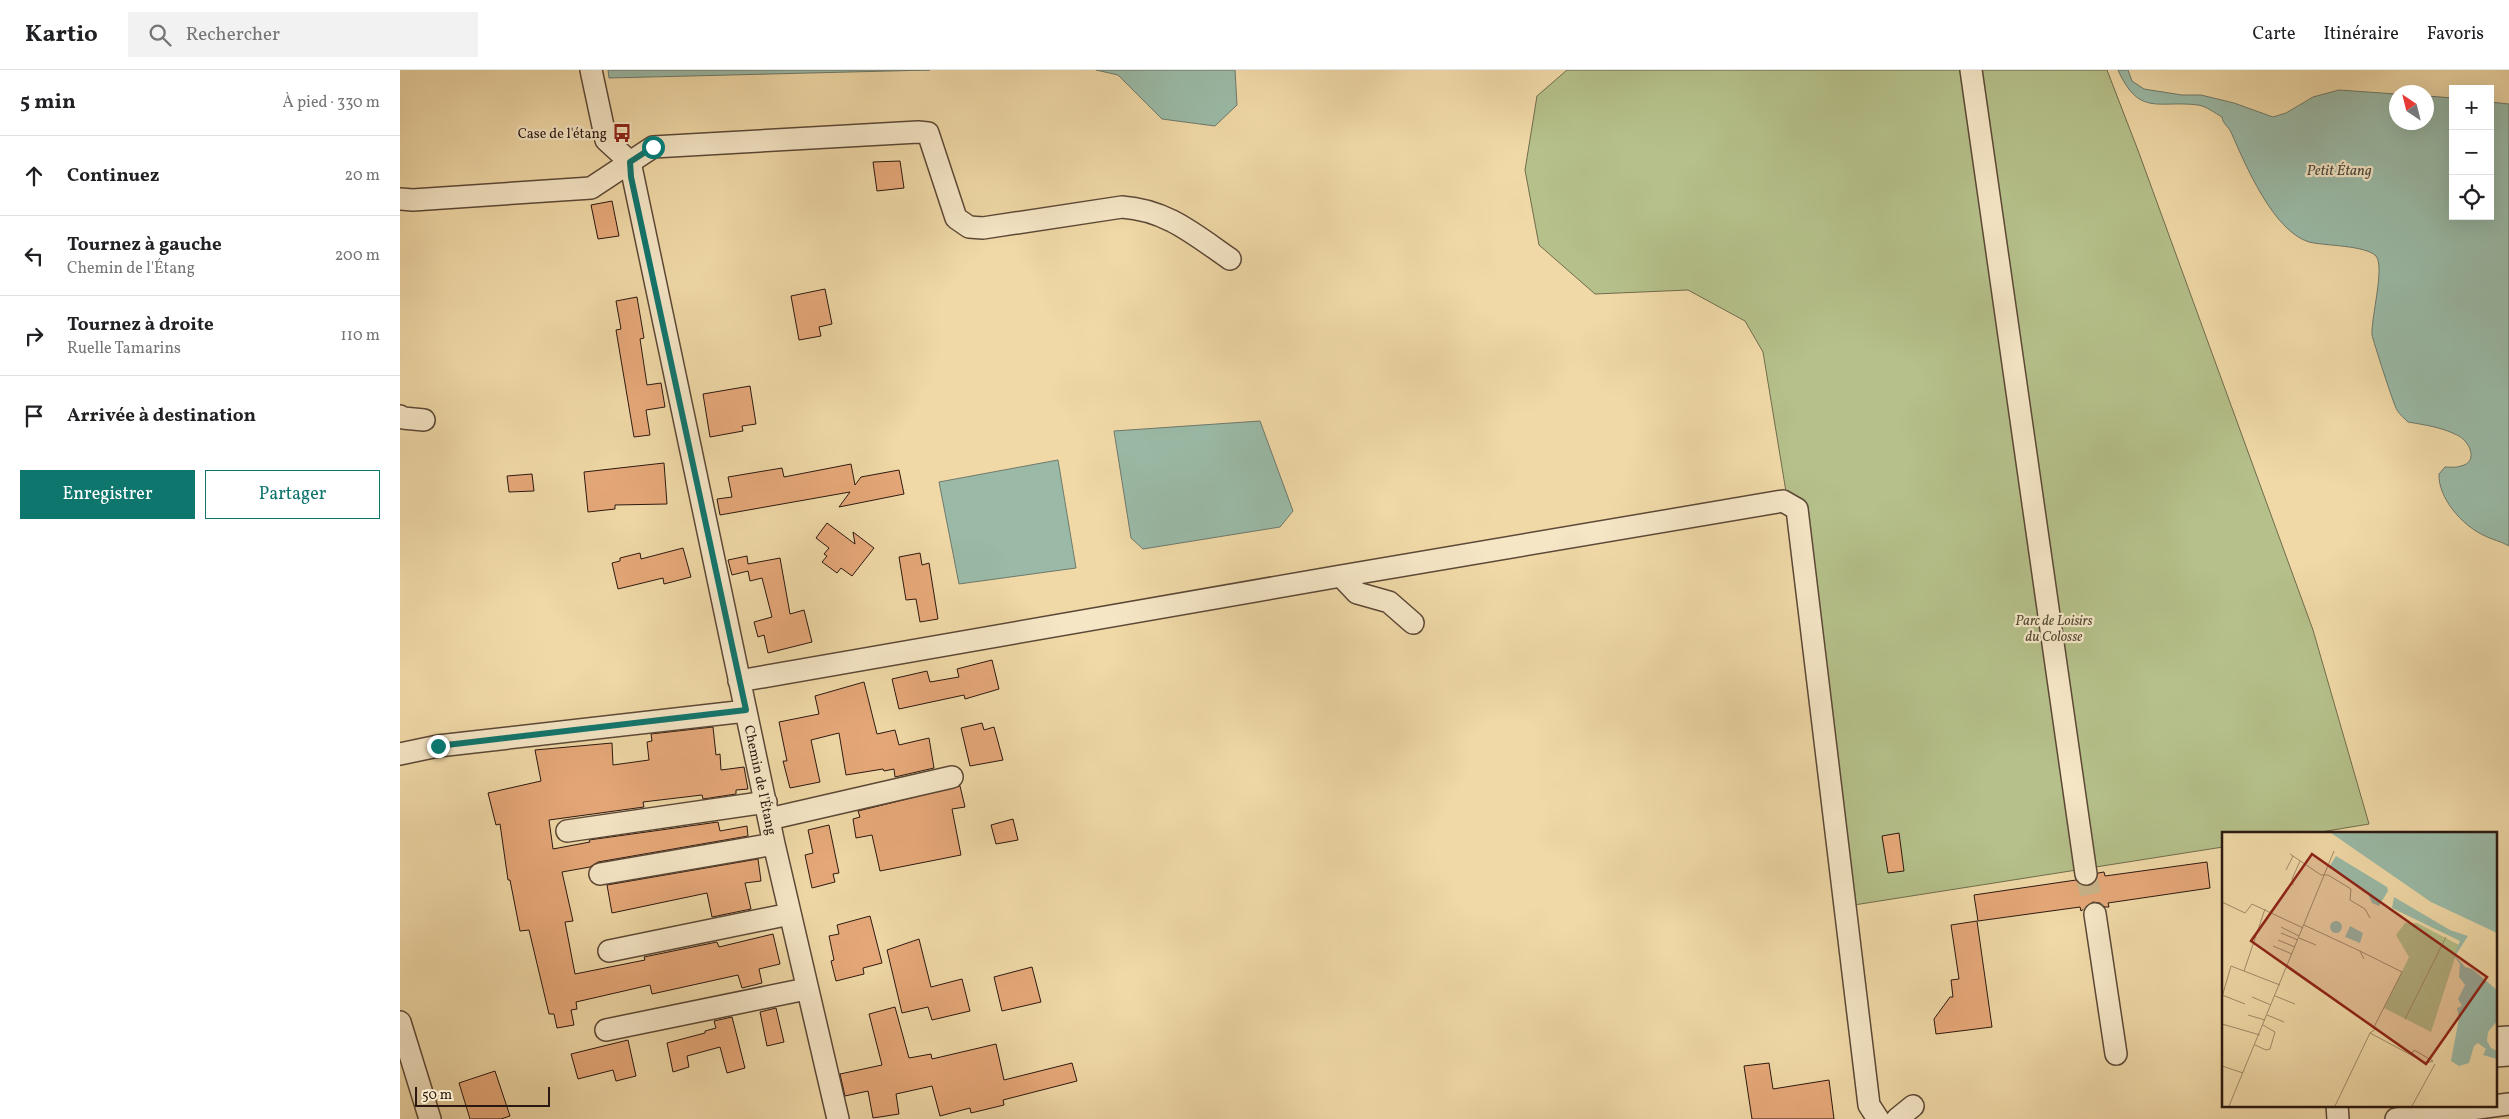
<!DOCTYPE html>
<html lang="fr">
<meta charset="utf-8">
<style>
:root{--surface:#fff;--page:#f2f2f2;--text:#202124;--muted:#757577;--line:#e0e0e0;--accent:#0f766e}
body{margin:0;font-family:Vollkorn,serif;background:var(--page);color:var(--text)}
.controls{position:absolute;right:15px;top:15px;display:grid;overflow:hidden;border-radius:0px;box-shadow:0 5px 20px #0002}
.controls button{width:45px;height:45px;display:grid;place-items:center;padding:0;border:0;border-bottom:1px solid var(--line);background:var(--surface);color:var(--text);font:25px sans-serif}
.compass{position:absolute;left:1989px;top:15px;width:45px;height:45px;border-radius:50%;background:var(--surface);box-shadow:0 5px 20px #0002;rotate:325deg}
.scale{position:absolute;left:15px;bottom:12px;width:135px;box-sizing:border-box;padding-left:5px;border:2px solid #2b1810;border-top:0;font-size:14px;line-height:18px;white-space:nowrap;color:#2b1810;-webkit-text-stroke:4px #f5e6c6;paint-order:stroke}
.stop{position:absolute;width:15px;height:15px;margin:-11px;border:4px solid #0f766e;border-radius:50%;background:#fff}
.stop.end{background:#0f766e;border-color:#fff;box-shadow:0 1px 5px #0008}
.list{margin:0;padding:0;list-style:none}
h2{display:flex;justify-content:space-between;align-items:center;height:65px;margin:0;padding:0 20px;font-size:21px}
h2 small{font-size:16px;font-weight:400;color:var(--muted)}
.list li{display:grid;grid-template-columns:32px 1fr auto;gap:15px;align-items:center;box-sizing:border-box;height:80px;padding:0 20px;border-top:1px solid var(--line)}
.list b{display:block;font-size:19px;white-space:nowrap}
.list p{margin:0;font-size:16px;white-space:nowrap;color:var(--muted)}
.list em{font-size:16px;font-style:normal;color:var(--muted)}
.actions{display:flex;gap:10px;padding:15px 20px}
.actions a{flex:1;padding:11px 0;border:1px solid var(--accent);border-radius:0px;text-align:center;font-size:18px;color:var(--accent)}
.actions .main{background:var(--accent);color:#fff}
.icon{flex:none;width:28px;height:28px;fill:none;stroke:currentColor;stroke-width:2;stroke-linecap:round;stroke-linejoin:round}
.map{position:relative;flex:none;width:2109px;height:1049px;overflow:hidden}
header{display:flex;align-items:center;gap:30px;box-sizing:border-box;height:70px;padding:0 25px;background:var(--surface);border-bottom:1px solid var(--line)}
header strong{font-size:24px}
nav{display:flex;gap:28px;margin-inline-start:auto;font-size:18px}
.search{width:350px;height:45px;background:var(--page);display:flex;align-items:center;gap:12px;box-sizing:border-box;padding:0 18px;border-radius:0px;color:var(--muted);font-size:19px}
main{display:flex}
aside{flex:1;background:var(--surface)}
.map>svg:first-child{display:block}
.green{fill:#b5c08a;stroke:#706c4d}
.water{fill:#9abaa7;stroke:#6e796b}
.building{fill:#e6a879;stroke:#2b1810}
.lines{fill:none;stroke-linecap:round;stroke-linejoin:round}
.minor-tunnel{stroke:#c9b289;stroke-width:21;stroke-dasharray:21 11;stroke-linecap:butt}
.minor-casing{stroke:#5c4836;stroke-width:24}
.minor{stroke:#f5e6c6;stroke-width:21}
.route{stroke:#0f766e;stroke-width:6}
.labels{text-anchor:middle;stroke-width:4.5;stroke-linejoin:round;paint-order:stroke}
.poi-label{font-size:14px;fill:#2b1810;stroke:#f5e6c6;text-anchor:end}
.park-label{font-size:14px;font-style:italic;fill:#544a35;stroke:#f5e6c6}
.street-label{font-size:14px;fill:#2b1810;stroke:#f5e6c6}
.water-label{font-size:15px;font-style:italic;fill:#4c493d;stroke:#f5e6c6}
.inset-road{fill:none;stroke:#a18c6b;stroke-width:1}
.view{fill:#8f2418;fill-opacity:0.15;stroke:#8f2418;stroke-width:2.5}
.inset-edge{fill:none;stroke:#2b1810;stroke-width:2.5}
</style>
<header>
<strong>Kartio</strong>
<div class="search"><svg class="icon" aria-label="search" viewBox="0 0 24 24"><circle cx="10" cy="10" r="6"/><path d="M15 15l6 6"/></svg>Rechercher</div>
<nav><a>Carte</a><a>Itinéraire</a><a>Favoris</a></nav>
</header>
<main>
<aside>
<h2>5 min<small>À pied · 330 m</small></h2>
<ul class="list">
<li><svg class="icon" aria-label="ahead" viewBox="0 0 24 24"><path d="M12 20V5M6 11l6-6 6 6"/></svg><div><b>Continuez</b></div><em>20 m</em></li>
<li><svg class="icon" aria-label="left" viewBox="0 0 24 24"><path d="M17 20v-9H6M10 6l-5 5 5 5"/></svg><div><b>Tournez à gauche</b><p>Chemin de l'Étang</p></div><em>200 m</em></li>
<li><svg class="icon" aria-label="right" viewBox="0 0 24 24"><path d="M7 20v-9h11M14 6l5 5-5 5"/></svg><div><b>Tournez à droite</b><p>Ruelle Tamarins</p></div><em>110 m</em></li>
<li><svg class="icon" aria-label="arrive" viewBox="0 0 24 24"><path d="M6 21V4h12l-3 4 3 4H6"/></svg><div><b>Arrivée à destination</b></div></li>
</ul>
<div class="actions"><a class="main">Enregistrer</a><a>Partager</a></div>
</aside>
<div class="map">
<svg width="2109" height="1049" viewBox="0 0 2109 1049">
<rect width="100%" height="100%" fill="#f0d9a7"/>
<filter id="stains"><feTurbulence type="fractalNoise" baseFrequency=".004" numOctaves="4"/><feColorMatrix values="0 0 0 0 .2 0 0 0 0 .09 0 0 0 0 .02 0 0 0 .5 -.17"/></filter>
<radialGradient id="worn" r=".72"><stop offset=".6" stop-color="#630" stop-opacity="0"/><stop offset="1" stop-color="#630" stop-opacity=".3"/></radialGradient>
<path class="green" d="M1167 0H1707L1739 83 1913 560 1969 754 1915 763H1823V777L1454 835 1363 282 1345 251 1288 220 1195 224 1139 175 1125 100 1137 26Z"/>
<path class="water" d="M208 0H530L209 8Z
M696 0H835L837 35 815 56 762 49 718 5Z
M1718 0H1728L1732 11 1744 19 1782 25H1801L1834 33 1873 47 1886 43 1913 27 1939 20 1996 24V52H2026L2027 26 2053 28V146H2090V32L2109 34V476C2101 471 2092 470 2083 465 2062 455 2038 428 2039 404L2045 397C2050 397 2056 398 2061 396 2079 392 2070 371 2057 365 2041 357 2025 355 2008 352 2004 348 2000 345 1997 340 1994 336 1973 270 1972 265 1971 248 1985 197 1976 186 1965 175 1925 176 1909 172 1873 161 1845 94 1831 62 1828 56 1823 54 1822 47 1815 43 1806 36 1798 35 1758 30 1739 47 1718 0Z
M860 351 893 441 880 457 743 479 731 468 714 361Z
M658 390 676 498 559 514 539 412Z"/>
<path class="building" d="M500 91 504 118 477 121 473 92Z
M212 131 219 166 198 169 191 135Z
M425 219 432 254 419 257 421 266 399 270 391 226Z
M237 227 244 268 240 269 247 315 261 313 265 337 246 340 250 365 234 367 216 260 221 259 216 231Z
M350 316 356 354 342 356 343 361 310 367 303 324Z
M264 393 267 434 215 435V439L188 442 184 402Z
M451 394 455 415 461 407 499 400 504 424 439 437 450 422 320 445 317 429 332 427 328 407 382 398 384 407Z
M132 404 134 421 109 422 107 406Z
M427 453 455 474 453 462 474 478 452 506 441 498 437 503 422 492 427 486 424 484 429 478 416 468Z
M283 478 291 507 264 514 263 508 218 519 212 493 220 491V488L240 483 241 489Z
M520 483 522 495 529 493 538 549 520 552 516 529 506 530 499 487Z
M347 486 348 494 380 488 390 544 404 540 412 572 368 583 364 565 358 567 354 552 372 547 362 508 350 511 348 501 332 505 328 490Z
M592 590 599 619 565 629 564 625 499 639 492 609 527 601 530 612 559 607 557 599Z
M464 612 477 664 495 660 499 675 529 668 534 698 495 707 494 699 484 701 483 699 446 705 439 663 411 670 420 712 390 718 383 691H387L379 652 419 644 415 626Z
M582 653 584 660 594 657 603 690 570 696 561 658Z
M313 657 316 685 320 684 321 700 344 697 348 719 336 720V724L303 729 302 725 243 732 244 737 149 750 153 779 190 772 189 770 318 752 320 761 347 756 348 766 198 792 190 797 162 802 173 851 165 852 175 904 245 890 244 887 317 872 319 877 373 864 380 894 359 899 362 913 342 918 338 905 252 924 250 915 176 932 177 939 171 940 174 955 157 958 154 944H149L129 860 120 861 110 810H108L100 754 96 755 88 723 141 711 135 680 212 673 213 695 249 690 247 672 252 671 251 664Z
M560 716 565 737 552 739 561 785 480 801 472 765 456 768 453 749 460 747 458 741Z
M613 749 618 770 596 774 591 755Z
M429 755 439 803 433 804 435 812 412 818 405 785 413 783 408 760Z
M1499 763 1504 801 1488 803 1482 766Z
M358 789 361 811 345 813 351 839 312 847 307 823 212 843 207 815Z
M1807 792 1810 818 1708 833 1709 837H1705L1700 833 1693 832 1681 841 1680 837 1578 851 1574 825 1676 810 1681 815 1687 816 1694 813 1698 803 1704 802 1705 806Z
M470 846 482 893 463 898 464 904 436 911 431 891 434 890 429 866 439 864 437 855Z
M1577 851 1592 957 1536 964 1534 949 1550 927H1553L1551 910 1559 909 1551 855Z
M519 869 531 917 562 909 570 941 532 950 528 937 502 943 487 880Z
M632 897 641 932 602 941 594 907Z
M495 937 509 988 531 984 532 989 596 974 604 1010 672 993 677 1011 603 1030 604 1035 571 1043 570 1038 540 1046 532 1016 496 1024 499 1044 473 1048 468 1021 445 1026 440 1004 482 995 469 944Z
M376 938 384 972 367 976 360 942Z
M332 947 345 998 327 1003 320 977 287 986 289 997 273 1002 267 973 305 963V961L316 958 314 951Z
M228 970 236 1006 216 1011 213 1000 178 1009 171 984Z
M1369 993 1373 1019 1429 1010 1434 1049H1352L1344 996Z
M95 1001 110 1046 101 1049H70L59 1013Z"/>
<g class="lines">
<path class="minor-tunnel" d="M1686 804 1695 844"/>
<g class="minor-casing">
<path id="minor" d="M191 0 206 70 230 92 374 774 438 1049
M1571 0 1686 804
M0 129 13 130 191 118 253 77 518 62 528 63 556 148 569 157 583 158 722 137C767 140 795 165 830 189
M0 346 3 348 24 350
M1013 553 989 532 957 523 941 506 1383 431 1397 439 1469 1035 1478 1049
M339 611 941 506
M0 684 38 676 346 641
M369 749 552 707
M167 761 366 732
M200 804 374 774
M1695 844 1716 984
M209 881 390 844
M0 952 30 1049
M206 960 406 919
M2095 968 2109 967
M2095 986 2109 985
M1937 1035 1938 1049
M1497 1049 1513 1036
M1996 1049 2109 1034"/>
</g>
<use href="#minor" class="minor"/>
</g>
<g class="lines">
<path class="route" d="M38 676 346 640 231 107 230 92 253 77"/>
</g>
<defs>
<g id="bus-bare" transform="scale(1.5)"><path d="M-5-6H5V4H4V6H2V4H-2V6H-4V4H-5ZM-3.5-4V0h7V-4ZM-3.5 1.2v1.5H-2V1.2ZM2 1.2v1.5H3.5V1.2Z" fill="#8f2418" stroke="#f5e6c6" stroke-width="2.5" paint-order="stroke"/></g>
</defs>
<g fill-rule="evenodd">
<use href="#bus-bare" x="222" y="63"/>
</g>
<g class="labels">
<g class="poi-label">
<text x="207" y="68">Case de l'étang</text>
</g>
<g class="park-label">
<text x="1654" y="555">Parc de Loisirs<tspan x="1654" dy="16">du Colosse</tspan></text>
</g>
<g class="street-label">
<text transform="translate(361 710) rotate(78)" y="5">Chemin de l'Étang</text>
</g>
<g class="water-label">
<text x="1939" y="105">Petit Étang</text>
</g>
</g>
<g transform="translate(1822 762)">
<rect width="275" height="275" fill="#f0d9a7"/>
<path d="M183 91H195L237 113 209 200 162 176 187 125 174 103Z" fill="#b5c08a"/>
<path d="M109 1H275V101L209 70ZM114 24 165 55 166 59 157 74 150 71 146 62 107 35ZM172 65 228 98 246 104 233 124 243 135 250 137 275 158V189L266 200 265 209 269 216 275 219V227L261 223 264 217 256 211 252 214 247 231 237 234 229 229 237 186 235 176 240 174 236 167 243 153 237 145 238 132 232 124 238 109 170 76ZM108 95a6 6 0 1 1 12 0a6 6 0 1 1-12 0ZM128 94 141 101 138 111 123 105Z" fill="#9abaa7"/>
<path class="inset-road" d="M68 22 99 43H106L129 57 128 68 143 77 148 86M64 38 71 24M71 53 70 47 78 29M0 70 23 81 30 72 81 96M82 93 138 119M59 95 77 104M59 101 76 108M77 106 94 113M56 108 73 115M51 114 70 122M142 127 138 119 180 140 151 197M22 139 43 77M0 163 23 172M53 164 73 172M0 165 9 134 58 153M30 165 49 173M26 183 43 188M45 183 62 190M183 187 224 105M0 192 38 203M148 201 204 231 211 229M33 213 44 218 48 217 53 200 41 193M189 223 192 218 211 229M0 234 21 241M7 274 112 19M113 274 148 201 155 196M190 274 213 232"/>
<path class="view" d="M90 22 265 145 204 232 29 109Z"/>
<rect width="275" height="275" class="inset-edge"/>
</g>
<rect width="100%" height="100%" filter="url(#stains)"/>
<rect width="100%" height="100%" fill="url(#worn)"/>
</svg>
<div class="controls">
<button>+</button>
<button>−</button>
<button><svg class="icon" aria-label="locate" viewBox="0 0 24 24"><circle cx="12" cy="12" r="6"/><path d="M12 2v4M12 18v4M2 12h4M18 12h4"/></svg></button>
</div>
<svg class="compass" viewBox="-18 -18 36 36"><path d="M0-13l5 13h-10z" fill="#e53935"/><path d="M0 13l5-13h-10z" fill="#757577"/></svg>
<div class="scale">50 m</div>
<div class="stop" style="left:253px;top:77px"></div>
<div class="stop end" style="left:38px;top:676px"></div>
</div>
</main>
